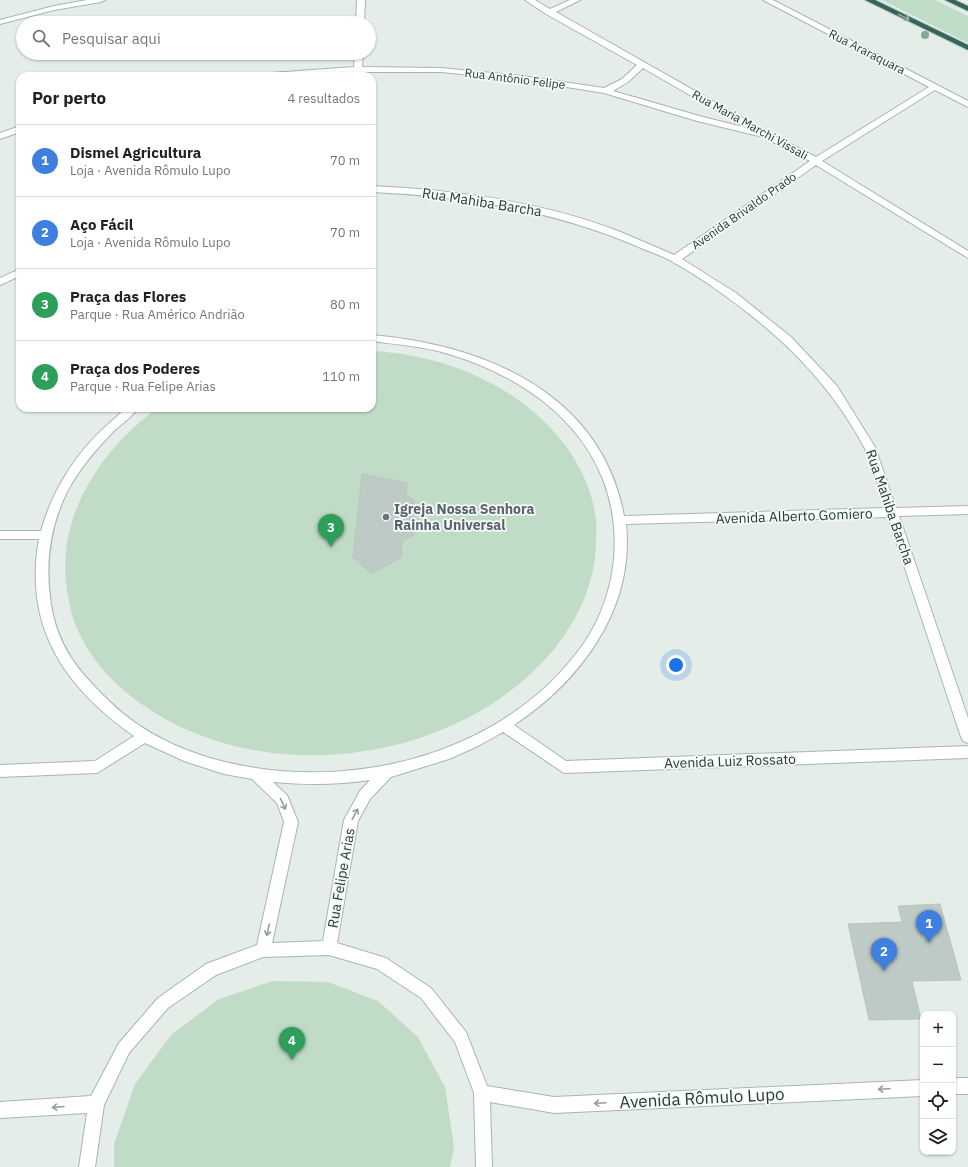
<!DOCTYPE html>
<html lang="pt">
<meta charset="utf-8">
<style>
:root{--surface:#fff;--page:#f2f2f2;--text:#222;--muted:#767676;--line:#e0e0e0;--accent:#7a4e42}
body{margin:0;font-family:"IBM Plex Sans",sans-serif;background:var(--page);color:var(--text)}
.controls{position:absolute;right:12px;bottom:12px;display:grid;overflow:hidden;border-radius:8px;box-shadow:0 1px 3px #0004}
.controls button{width:36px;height:36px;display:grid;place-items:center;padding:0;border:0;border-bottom:1px solid var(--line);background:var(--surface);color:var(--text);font:20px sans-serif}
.you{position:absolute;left:676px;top:665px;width:14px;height:14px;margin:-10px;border:3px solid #fff;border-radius:50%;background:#1a73e8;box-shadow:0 0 0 6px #1a73e833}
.badge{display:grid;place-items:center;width:26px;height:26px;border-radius:50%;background:var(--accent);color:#fff;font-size:13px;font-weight:700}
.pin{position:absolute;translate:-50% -33px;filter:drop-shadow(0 1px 2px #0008)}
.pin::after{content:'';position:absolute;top:21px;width:14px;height:12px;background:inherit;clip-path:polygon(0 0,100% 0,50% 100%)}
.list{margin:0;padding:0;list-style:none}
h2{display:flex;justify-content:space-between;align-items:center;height:52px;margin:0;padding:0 16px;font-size:17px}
h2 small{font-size:13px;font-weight:400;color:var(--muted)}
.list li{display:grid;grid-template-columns:26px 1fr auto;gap:12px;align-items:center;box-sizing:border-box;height:72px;padding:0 16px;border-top:1px solid var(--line)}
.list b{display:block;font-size:15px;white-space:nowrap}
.list p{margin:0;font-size:13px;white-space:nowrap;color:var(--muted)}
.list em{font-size:13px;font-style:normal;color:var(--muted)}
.icon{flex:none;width:22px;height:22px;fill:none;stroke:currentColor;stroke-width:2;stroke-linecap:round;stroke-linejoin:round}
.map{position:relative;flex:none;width:968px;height:1167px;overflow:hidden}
.search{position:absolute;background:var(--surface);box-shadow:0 1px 3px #0004;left:16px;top:16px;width:360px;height:44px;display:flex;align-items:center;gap:10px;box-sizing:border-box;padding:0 14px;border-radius:22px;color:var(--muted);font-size:15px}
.panel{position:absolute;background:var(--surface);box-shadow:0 1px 3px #0004;left:16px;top:72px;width:360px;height:340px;border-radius:12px}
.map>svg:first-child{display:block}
.green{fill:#c0dcc6}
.building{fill:#bdcac5;stroke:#b8c6bf}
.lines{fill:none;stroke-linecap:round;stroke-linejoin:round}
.minor-casing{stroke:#a8b5b0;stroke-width:2}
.highway-casing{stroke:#c2c9c7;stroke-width:2}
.minor{fill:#fff;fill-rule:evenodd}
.highway{fill:#34675a;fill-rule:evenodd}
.tree{fill:#83a990}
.oneway{stroke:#94b0a8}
.oneway2{stroke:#929e9a}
.worship-dot{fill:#6b7280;stroke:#f5f9f7;stroke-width:1.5}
.labels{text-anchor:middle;stroke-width:3.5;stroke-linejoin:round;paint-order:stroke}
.far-street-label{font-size:12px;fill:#253d36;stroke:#f5f9f7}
.street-label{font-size:14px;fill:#253d36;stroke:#f5f9f7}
.worship-label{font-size:14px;font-weight:bold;fill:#5b616d;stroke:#f5f9f7;text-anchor:start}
.near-street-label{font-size:17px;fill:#253d36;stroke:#f5f9f7}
</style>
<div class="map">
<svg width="968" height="1167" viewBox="0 0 968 1167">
<rect width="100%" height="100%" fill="#e5ede9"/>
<path class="green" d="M882 0H935L968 16V43Z
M372 351C440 354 510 382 555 433 576 456 592 487 596 519 597 526 596 534 596 541 596 583 577 622 550 654 454 765 260 790 140 703 110 682 85 653 73 618 70 611 70 603 68 596 57 536 80 486 119 442 127 434 149 412 158 409 165 406 200 408 210 408 264 408 318 408 372 408Z
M273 981 328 982 378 1001 418 1037 445 1087 454 1147 450 1167H114V1144L135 1084 171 1035 219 999Z"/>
<path class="building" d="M362 474 407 483 406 495 414 500V535L402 541 401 557 372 574 353 557Z
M940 904 961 980 912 981 921 1019 869 1020 848 924 902 922 898 906Z"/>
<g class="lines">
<g class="minor-casing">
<path id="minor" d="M87 0H105L101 2 54 10 0 24V20L54 6Z
M357 0H365L364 23H356Z
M525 0H535L550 9 570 0H580L556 12 769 133 816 157 929 87 763 0H773L968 101V107L935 90 822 161 968 251V258L816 165 682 259 736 293 791 337 837 386 875 447 896 508 968 506V514L899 516 968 718V743L963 741 961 737 888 517 626 524C635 608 581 681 514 725L566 761 968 746V758L564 773 503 732 478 746 449 759 391 777 370 799 358 821 337 943 386 958 431 988 466 1032 487 1086 554 1097 923 1080V1096L554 1113 490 1102 492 1167H476L474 1093 455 1042 421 998 377 969 329 955 263 957 216 975 168 1008 129 1053 104 1105 95 1167H79L87 1113 0 1118V1102L91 1096 119 1043 158 998 206 964 257 945 284 822 277 803 252 779 224 774 184 761 145 743 97 773 0 777V765L95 761 134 736C65 688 23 627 39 539H0V531H41C53 488 79 448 113 420 117 417 122 410 127 408 130 407 136 408 139 408 132 416 123 423 115 430 96 449 78 470 66 494 49 530 45 565 51 604 57 646 79 672 108 700 144 736 194 757 244 766 367 789 510 749 584 643 617 594 624 531 602 477 574 409 506 369 438 351 416 346 394 344 372 341V335C484 345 601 392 624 516L885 508C879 490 873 463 864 447 838 398 801 356 758 321 731 299 703 279 673 262 661 255 647 251 634 245 551 210 462 196 372 192V186C455 190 540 201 618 231 637 239 656 247 674 255L810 161 763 137 697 121 604 93 523 80 441 72H362V76H354V72L292 76H253L257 74 354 67 355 53H363L362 67 441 68 523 76 604 88 622 79 637 65 546 14ZM643 68 747 128 703 117 613 91 628 82ZM370 780 360 791 344 820 323 941 272 943 298 822 287 795 273 782C306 785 338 785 370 780Z
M20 126V132L0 139V133Z
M20 269V276L0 285V278Z
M953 1078H968V1094H953Z"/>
</g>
<g class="highway-casing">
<path id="highway" d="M865 0H875L968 45V50Z
M945 0H955L968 6V11Z"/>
</g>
<use href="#minor" class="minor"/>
<use href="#highway" class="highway"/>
</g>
<circle class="tree" cx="925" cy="35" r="4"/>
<defs><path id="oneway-shaft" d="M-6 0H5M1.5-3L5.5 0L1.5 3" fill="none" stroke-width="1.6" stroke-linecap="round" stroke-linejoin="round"/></defs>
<use class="oneway" href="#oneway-shaft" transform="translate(904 17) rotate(26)"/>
<g class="oneway2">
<use href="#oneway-shaft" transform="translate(283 804) rotate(65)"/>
<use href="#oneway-shaft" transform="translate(355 814) rotate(-62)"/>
<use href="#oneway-shaft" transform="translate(268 930) rotate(102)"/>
<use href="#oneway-shaft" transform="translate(884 1089) rotate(177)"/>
<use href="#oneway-shaft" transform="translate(600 1103) rotate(177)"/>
<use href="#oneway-shaft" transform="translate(58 1107) rotate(175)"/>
</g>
<circle class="worship-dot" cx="386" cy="517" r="4"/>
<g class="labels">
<g class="far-street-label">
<text transform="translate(867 52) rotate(27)" y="4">Rua Araraquara</text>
<text transform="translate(515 79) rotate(7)" y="4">Rua Antônio Felipe</text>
<text transform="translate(750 125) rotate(29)" y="4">Rua Maria Marchi Vissali</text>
<text transform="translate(744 211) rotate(-35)" y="4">Avenida Brivaldo Prado</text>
</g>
<g class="street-label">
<text transform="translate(482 202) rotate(9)" y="5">Rua Mahiba Barcha</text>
<text transform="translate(890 507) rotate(71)" y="5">Rua Mahiba Barcha</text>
<text transform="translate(794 516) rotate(-2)" y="5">Avenida Alberto Gomiero</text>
<text transform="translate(730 761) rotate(-2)" y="5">Avenida Luiz Rossato</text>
<text transform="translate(341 878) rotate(-80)" y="5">Rua Felipe Arias</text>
</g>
<g class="worship-label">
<text x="394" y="514">Igreja Nossa Senhora<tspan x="394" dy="16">Rainha Universal</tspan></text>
</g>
<g class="near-street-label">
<text transform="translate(702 1098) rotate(-3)" y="6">Avenida Rômulo Lupo</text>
</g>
</g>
</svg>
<div class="controls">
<button>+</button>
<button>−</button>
<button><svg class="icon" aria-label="locate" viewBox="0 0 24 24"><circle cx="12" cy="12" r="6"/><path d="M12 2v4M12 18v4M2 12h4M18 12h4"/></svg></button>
<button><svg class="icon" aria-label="layers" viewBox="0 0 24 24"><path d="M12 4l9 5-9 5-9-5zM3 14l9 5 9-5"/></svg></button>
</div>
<div class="you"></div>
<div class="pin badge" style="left:929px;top:943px;background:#3f7fe0">1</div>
<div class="pin badge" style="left:884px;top:971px;background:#3f7fe0">2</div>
<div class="pin badge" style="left:331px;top:547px;background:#2e9e5b">3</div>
<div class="pin badge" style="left:292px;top:1060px;background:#2e9e5b">4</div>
<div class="search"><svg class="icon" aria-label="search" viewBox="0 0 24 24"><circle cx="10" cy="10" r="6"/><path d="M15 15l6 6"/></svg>Pesquisar aqui</div>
<section class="panel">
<h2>Por perto<small>4 resultados</small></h2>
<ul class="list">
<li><span class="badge" style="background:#3f7fe0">1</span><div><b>Dismel Agricultura</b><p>Loja · Avenida Rômulo Lupo</p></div><em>70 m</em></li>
<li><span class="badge" style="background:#3f7fe0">2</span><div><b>Aço Fácil</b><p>Loja · Avenida Rômulo Lupo</p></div><em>70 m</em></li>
<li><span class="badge" style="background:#2e9e5b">3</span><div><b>Praça das Flores</b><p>Parque · Rua Américo Andrião</p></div><em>80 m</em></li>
<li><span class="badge" style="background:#2e9e5b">4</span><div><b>Praça dos Poderes</b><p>Parque · Rua Felipe Arias</p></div><em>110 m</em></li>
</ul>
</section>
</div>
